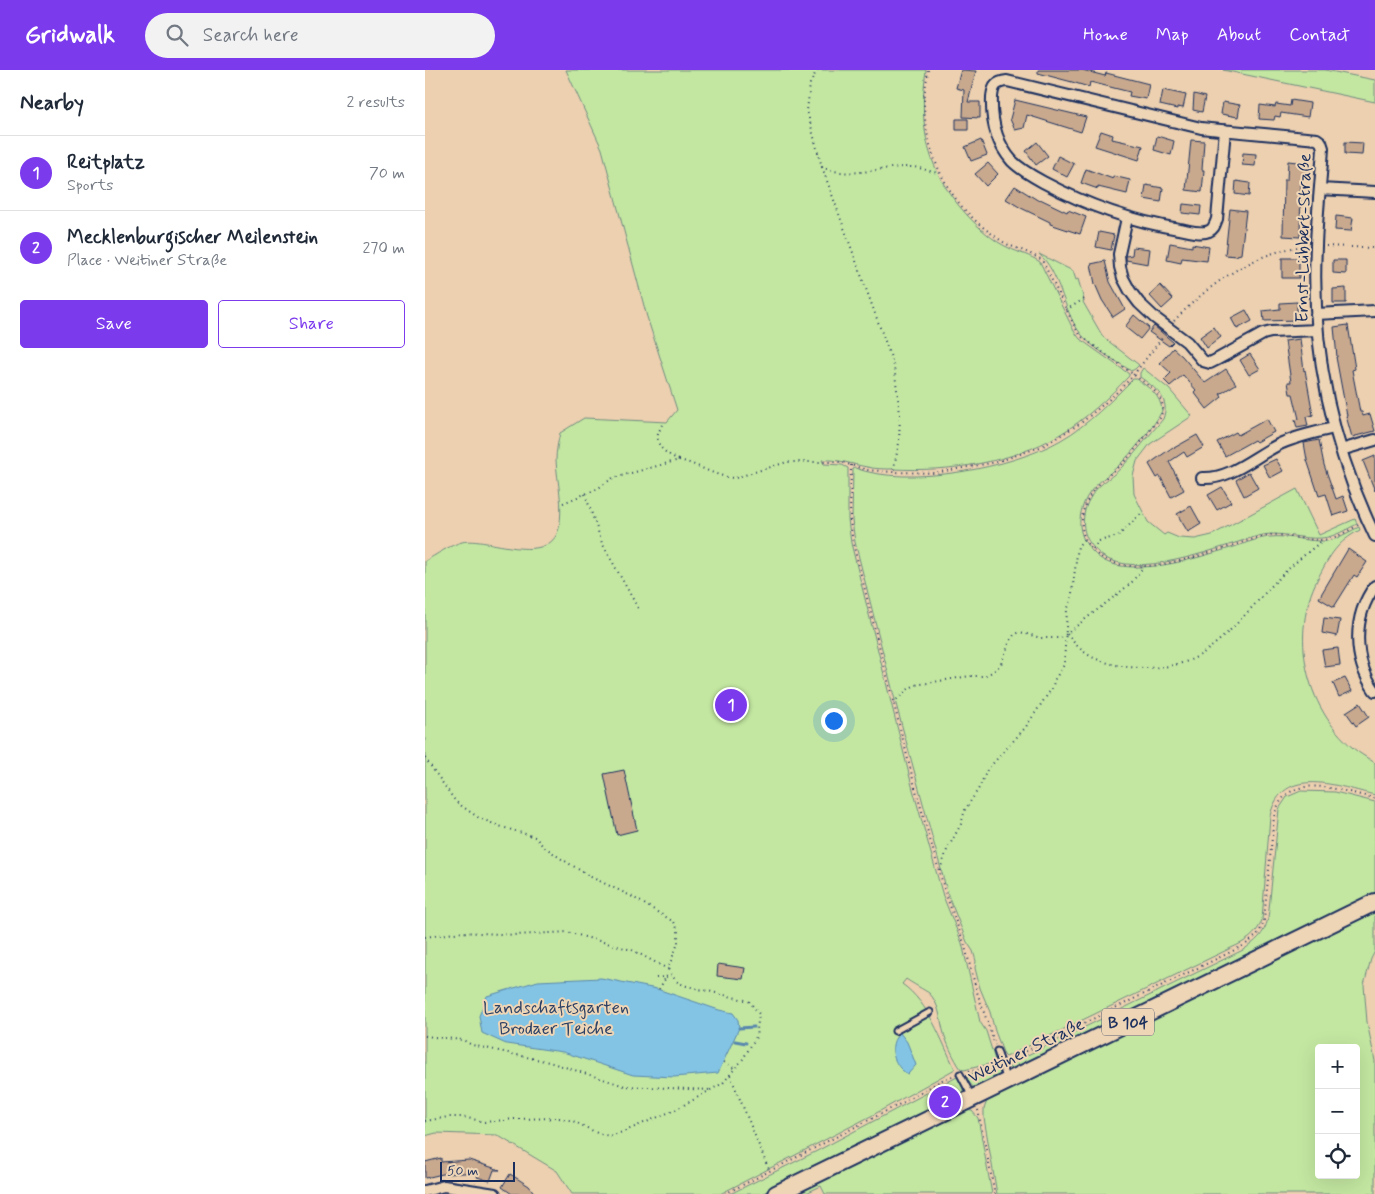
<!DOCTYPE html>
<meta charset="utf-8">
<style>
:root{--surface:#fff;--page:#f2f2f3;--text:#1f2937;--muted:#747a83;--line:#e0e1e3;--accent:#7c3aed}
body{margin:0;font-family:Mynerve,sans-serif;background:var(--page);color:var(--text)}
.controls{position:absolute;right:15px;bottom:15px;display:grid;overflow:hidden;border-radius:5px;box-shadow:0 5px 20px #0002}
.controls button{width:45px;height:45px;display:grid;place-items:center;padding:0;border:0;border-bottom:1px solid var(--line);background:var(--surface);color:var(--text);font:25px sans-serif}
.scale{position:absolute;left:15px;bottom:12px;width:75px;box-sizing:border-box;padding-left:5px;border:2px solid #1b2f5e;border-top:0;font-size:14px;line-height:18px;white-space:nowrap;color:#1b2f5e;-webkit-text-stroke:4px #eed5b5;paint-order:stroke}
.you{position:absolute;left:408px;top:650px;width:18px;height:18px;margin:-12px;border:4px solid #fff;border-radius:50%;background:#1a73e8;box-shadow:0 0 0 8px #1a73e833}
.badge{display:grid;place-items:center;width:32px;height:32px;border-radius:50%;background:var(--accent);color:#fff;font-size:16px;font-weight:700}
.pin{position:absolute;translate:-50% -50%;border:2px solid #fff;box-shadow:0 1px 5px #0006}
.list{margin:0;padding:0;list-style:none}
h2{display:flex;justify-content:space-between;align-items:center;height:65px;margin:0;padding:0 20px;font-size:21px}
h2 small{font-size:16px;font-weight:400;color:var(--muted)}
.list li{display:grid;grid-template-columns:32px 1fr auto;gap:15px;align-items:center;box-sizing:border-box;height:75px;padding:0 20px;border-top:1px solid var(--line)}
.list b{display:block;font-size:19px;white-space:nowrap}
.list p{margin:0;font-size:16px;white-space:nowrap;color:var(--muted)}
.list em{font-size:16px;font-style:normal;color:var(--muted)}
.actions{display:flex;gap:10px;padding:15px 20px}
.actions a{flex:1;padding:11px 0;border:1px solid var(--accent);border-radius:5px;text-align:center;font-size:18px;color:var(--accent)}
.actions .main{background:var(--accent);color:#fff}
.icon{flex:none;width:28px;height:28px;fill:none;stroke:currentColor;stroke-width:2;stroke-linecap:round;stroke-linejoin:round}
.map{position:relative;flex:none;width:950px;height:1124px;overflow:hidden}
header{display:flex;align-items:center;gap:30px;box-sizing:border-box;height:70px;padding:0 25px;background:var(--accent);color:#fff}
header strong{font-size:24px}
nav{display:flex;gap:28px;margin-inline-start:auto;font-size:18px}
.search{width:350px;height:45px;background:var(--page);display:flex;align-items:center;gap:12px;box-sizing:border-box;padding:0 18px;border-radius:28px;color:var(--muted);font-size:19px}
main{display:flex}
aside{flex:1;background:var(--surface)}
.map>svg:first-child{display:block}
.green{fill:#c3e7a1;stroke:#6f8b80;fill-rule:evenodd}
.water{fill:#83c4e4;stroke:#5988ae}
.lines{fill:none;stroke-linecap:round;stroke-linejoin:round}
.stream{stroke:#5988ae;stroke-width:3}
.building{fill:#c9a98e;stroke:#1b2f5e}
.service-casing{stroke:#1b2f5e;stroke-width:9}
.minor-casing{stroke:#1b2f5e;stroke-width:14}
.primary-casing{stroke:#1b2f5e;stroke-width:20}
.path{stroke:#1b2f5e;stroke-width:2;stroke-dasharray:1 4;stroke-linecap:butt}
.service{stroke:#eed5b5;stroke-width:5}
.minor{stroke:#eed5b5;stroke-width:10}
.primary{stroke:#eed5b5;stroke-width:16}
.labels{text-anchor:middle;stroke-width:4;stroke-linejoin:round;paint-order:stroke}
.shield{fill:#eed5b5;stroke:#5a6178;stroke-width:1}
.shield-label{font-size:16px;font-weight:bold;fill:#1b2f5e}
.street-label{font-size:18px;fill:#1b2f5e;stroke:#eed5b5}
.park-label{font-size:18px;fill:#2c4165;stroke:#eed5b5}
</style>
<header>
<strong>Gridwalk</strong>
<div class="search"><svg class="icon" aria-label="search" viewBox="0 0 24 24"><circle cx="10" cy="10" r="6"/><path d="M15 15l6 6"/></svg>Search here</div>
<nav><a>Home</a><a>Map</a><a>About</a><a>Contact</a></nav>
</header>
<main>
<aside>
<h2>Nearby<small>2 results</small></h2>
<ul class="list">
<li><span class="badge">1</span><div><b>Reitplatz</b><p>Sports</p></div><em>70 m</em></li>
<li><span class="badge">2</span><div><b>Mecklenburgischer Meilenstein</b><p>Place · Weitiner Straße</p></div><em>270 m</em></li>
</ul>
<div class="actions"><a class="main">Save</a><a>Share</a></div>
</aside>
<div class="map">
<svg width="950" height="1124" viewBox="0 0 950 1124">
<rect width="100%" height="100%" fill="#ecd0af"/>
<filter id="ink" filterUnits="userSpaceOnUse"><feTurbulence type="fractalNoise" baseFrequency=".02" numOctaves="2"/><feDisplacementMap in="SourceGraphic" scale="10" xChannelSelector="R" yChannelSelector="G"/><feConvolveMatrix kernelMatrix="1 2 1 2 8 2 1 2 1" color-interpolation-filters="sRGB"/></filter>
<g filter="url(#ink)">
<path class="green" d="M141 0H501C493 57 502 102 542 145 553 157 568 171 584 178 594 183 605 185 615 192L649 261 655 269 704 304V306C683 328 661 349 634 365 586 393 524 402 468 399 460 399 450 399 442 397 426 394 413 389 397 390L399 394 417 395 423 398V449L426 473 487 716 518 826 537 873 555 952 561 961 570 990 568 993 539 1000 536 999C529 989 521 972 518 960 515 948 514 933 504 923 501 921 485 912 481 909L477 914C504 933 516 970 530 999L446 1046 295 1124H147L132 1101 72 1065 11 1063 0 1066V491C11 485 25 475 37 472 61 466 124 498 134 458 139 435 132 412 131 390 131 381 133 372 135 363L159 348 242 352 252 340 222 247 177 79Z
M798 0H900L950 10V32Z
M614 184 648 201 651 210 653 209 659 230 658 232 678 267 714 295 710 299 706 301C689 289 665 278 653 260 638 238 634 201 614 184Z
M718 298 744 319 767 346 725 374 712 391 708 406 709 424 723 452 739 465 742 463 754 468 770 469 787 465 872 419 894 465 930 449 932 454C922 459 909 467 897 468 875 470 855 460 833 466 794 477 724 506 685 490 677 487 670 480 665 473 656 461 657 443 664 430 673 413 683 411 696 398 711 383 724 365 738 349 746 328 730 318 715 307V303Z
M708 309H712C724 318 736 325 737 341 729 357 705 385 692 397 679 409 666 416 659 433 653 448 653 463 663 476 676 494 692 497 713 497 746 497 777 486 809 477 821 473 833 468 845 467 864 465 883 472 902 471L910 469 934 457 935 460C912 472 905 485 893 508 864 564 880 637 928 678 935 684 943 688 950 693V725C915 717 857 693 845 746L837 850C832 865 820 872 806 878L581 987 579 985 570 961 565 942 555 918 550 898 551 891 548 881 542 872 523 825 471 634 430 472 427 450 428 399 430 398C482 418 588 398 636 370 664 354 686 331 708 309Z
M876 721 910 722 950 732V826L587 1001 584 999V994L818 880C831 871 839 865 843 849L854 739 862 727Z
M950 839V881L946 889 939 915 942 952 950 991V1124H572L559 1048V1039L563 1028ZM894 978H931V1105H894Z
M571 998 574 999 575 1006 549 1018 543 1011 542 1005Z
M532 1007 538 1019V1024L453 1068 336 1124H305L392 1081Z
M539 1040 547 1041 553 1048 567 1124H400L396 1116 379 1124H366Z"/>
<path class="water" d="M176 908 232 919 294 940 308 943 313 950 314 958 293 1003 249 1007 208 1005 138 982 81 974 57 963 54 946 62 926 113 911Z
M475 963 482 972 491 995 483 1004C469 998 461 974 475 963Z"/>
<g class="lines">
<path class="stream" d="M314 958 329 957
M310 971 321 973"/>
</g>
<path class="building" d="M536 0 551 1 543 32H555V48L538 47 539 20 531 18Z
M613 0H657L680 6 681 3 724 14 721 29 704 26 705 22 665 12 664 17 647 12 613 3Z
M738 20 761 25 758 38 752 37V39L735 35Z
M769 24 780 27 777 42 768 40Z
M590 30 661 47 656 62 602 45 599 58 590 60 585 49Z
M866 30 885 33 883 47 856 43 855 47 850 46 849 50 834 49 835 35 850 37 851 34 865 36Z
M798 32 815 35 813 47 796 44Z
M531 49H543V60H531Z
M676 61 688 65 687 69 718 76 714 90 670 76Z
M732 66 749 71 746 85 729 80Z
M556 70 562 85 546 91 540 77Z
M766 70 779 71 777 100H779L777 122 761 120Z
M612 72 623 86 611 95 601 81Z
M920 72 938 73 937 85 920 84Z
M818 83 831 84 830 96 817 95Z
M633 86 649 94 642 107 627 99Z
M863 91 881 93 880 105H876L875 167 858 166 859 110H862Z
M563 93 573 104 561 116 550 104Z
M661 99 688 109V106L705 110 702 124 673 117V119L656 113Z
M811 111 825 113 824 126 810 124Z
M721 115 738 118 736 132 719 129Z
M590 116 614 131 615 129 642 142 643 140 661 147 655 164 625 154V152L596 138 581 129Z
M758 134 776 136 775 145 757 143Z
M805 139 821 141 816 184 812 185V186L800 185Z
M911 146 928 148 926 161 910 160Z
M674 162 689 165 686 180 671 177Z
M745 173 767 177V174L784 177 782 191 757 188 756 193 742 190Z
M708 177 725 179 723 194 701 190V186L707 185Z
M857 188H874V208H857Z
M908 190H921V204L908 203Z
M680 191 685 212 700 239 688 247 677 230 670 214 666 194Z
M735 215 748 229 737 239 725 226Z
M921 218V233H908V219Z
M872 232V250L839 251 838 241 855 239V233Z
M821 240 827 251 812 259 806 248Z
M709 245 724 258 715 269 700 257Z
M923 255 930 299 927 300 935 342H937L938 346 945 344 950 361 927 367 921 346H922L911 287H912L909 257Z
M729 256 748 272 744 276 724 262Z
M789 257 796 267 782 278 775 267Z
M875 269 879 301 880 300 888 345 881 347 883 356 872 358 870 350 874 349 868 324H865L863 312H866L860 271Z
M748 278 757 286 780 313 801 299 811 314 795 324 797 327 782 339 769 322 771 320 758 305 745 316 739 310 746 303 735 293Z
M825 284 835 299 824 305 815 290Z
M842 349 849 362 831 372 829 370 800 386 792 372 811 362 813 365Z
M772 365 779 377 762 387 759 382 744 392 759 420 746 427 735 406 732 408 724 394 748 377 749 378Z
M894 370 899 395 911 429 918 426 923 441 908 446 901 424 894 426 882 390 879 373Z
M950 386V421L938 391Z
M851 389 858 401 845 408 838 395Z
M824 402 833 418 819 426 811 410Z
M797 417 806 432 792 440 783 425Z
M766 436 776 454 763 462 752 444Z
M923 479 942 492 932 507 929 505 909 537 894 528Z
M899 548 915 550 912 566 897 563Z
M913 578 915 595 900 597 897 580Z
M920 608 927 621 914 627 908 613Z
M935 633 944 647 931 656 921 642Z
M199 700 212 760 192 765 179 704Z
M293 894 320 898 318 909 292 906Z
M16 1088V1092L44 1090 75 1100H69L65 1111 52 1107 54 1102 22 1104V1103L0 1108V1092Z
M85 1104 104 1116 110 1124H87L77 1117Z"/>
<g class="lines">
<g class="service-casing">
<path id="service" d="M470 961 505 942
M572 981 581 1008
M535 1004 546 1025"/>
</g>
<g class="minor-casing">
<path id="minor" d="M800 60 792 149C790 154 789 159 784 161 775 165 763 160 754 159 706 151 661 135 618 112 607 106 596 100 587 91 571 73 566 51 567 27 568 16 571 12 582 11L776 58 785 59 892 69 896 72 898 78C896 111 892 143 891 176 886 276 906 375 950 466
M895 119 950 122
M702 148 694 184 695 197 698 208 705 221 714 233 730 248 762 272 778 291 785 293 791 290 838 264 846 262 892 260
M891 244 950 241
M916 380 950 370
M777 408C806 410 832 384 857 373 873 366 892 362 909 358
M950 516C927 547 928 590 950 621
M0 1121 19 1116 70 1124"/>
</g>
<g class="primary-casing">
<path id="primary" d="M351 1124 950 832"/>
</g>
<path class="path" d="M392 0 385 14 382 41 397 97C425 110 456 96 485 97 496 97 504 102 515 103
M503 0C502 9 500 18 499 27 498 79 521 130 563 161 570 166 578 173 586 176 597 180 607 184 617 190L651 259 657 267 727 318C736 328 741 335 735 348 724 361 714 376 702 389 688 403 672 412 663 429 656 443 654 459 662 473 696 525 797 475 844 465 851 464 859 466 866 467 876 468 886 470 896 470 909 470 924 460 935 454
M397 97 469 296 475 344 474 373 468 402
M901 176 950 178
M641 240 659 229
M749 251C784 214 830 181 881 176
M254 390C273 394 290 407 310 408L362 392H416L442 400 468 402 509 403 572 392 618 376 656 353 687 327 706 308 738 267
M426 395 425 450 428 473 490 717 521 825 539 873 552 922 570 975
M160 424 177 473 214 540
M138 433 172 419 188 408 254 390C244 385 230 378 233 364 234 360 237 357 237 353
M668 479 674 471 693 466 718 442
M642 564C649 573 657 582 667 587 698 602 753 603 781 581 808 561 831 532 854 508 868 494 883 482 898 470
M468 633 482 620 490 615 545 606H559L569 601 576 594 585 571 589 565 595 562 616 568H636L694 523 707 512 719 496
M0 688 31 732 54 748 74 756 110 767 117 775 135 788 166 807 206 826 249 852 253 860V873L243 899 251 911 258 915 324 931 334 944 331 967 318 989 298 1013 252 1039 198 1062 184 1066 172 1063 148 1051 134 1048 90 1049 60 1052 38 1047H23L0 1051
M515 800 522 780 536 754 540 740 554 718 562 700 600 658 627 618 630 609 639 595 642 540 646 531 653 476 659 469
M0 867 37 862 92 865 142 862 207 880 243 899
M231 908 247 906
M234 919 240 909
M0 966 38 970 47 975 124 992 200 1016 286 1020
M583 990 818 876C829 869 836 863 839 850L849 747C861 697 916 722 950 728
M299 992 310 999
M543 1002 570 996
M305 1005 344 1100
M553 1040 570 1124
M300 1124 475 1034 517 1010 528 1006"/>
<use href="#service" class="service"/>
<use href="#minor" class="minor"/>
<use href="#primary" class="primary"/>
</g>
</g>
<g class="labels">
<rect class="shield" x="677" y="938.5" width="52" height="27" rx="4"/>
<g class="shield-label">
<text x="703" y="958">B 104</text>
</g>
<g class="street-label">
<text transform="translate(878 168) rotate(-89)" y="6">Ernst-Lübbert-Straße</text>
<text transform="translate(601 980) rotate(-26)" y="6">Weitiner Straße</text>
</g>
<g class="park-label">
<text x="131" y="943">Landschaftsgarten<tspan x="131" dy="21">Brodaer Teiche</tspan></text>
</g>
</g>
</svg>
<div class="controls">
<button>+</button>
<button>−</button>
<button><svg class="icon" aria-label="locate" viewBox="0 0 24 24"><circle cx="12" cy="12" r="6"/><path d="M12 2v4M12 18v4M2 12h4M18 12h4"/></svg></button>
</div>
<div class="scale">50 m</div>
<div class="you"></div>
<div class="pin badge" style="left:306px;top:635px">1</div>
<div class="pin badge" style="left:520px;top:1032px">2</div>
</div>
</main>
